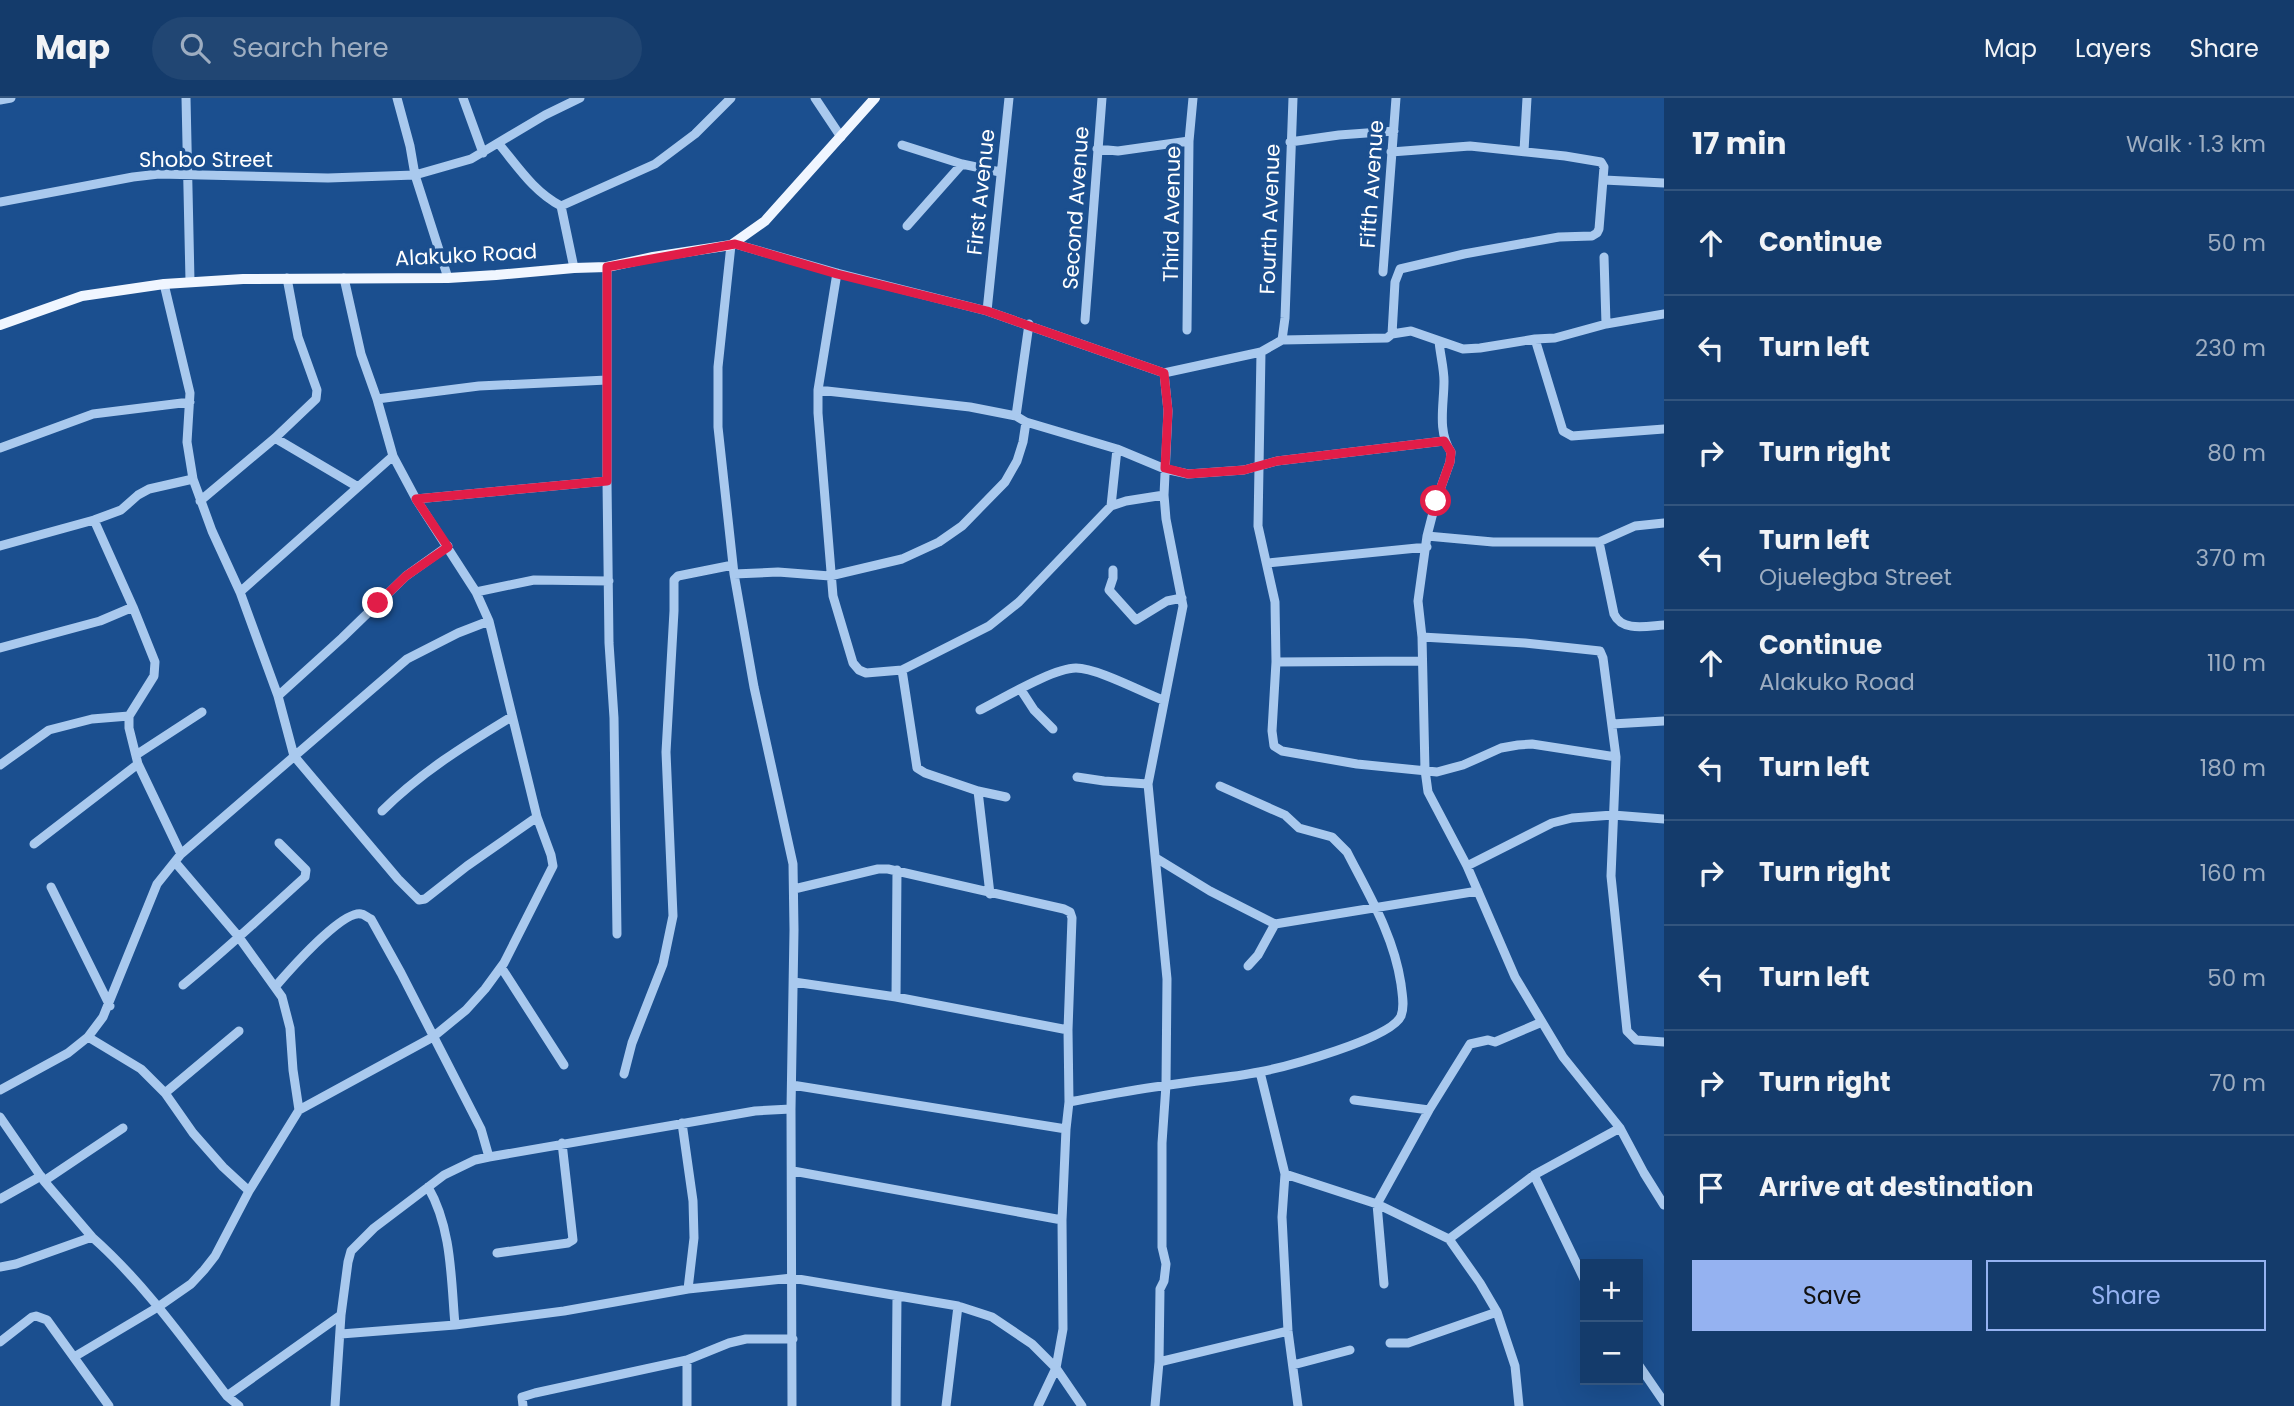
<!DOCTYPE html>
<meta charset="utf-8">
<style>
:root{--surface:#143b6b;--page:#214673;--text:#f1f3f6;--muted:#9dadc1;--line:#33557e;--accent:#95b2f1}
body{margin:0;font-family:Poppins,sans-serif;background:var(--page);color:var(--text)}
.controls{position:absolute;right:21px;bottom:21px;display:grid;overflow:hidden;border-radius:0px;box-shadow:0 7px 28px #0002}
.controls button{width:63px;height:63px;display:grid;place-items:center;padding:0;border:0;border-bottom:2px solid var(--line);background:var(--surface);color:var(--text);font:35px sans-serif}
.stop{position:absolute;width:21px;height:21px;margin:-16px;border:5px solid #e11d48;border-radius:50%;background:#fff}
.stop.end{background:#e11d48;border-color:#fff;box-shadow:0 2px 7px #0008}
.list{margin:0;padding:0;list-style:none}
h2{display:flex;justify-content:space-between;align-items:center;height:91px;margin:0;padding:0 28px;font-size:30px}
h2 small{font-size:23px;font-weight:400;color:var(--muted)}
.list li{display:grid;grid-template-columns:46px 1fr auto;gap:21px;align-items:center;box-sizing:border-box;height:105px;padding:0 28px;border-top:2px solid var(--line)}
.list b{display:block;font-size:26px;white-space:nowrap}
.list p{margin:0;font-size:23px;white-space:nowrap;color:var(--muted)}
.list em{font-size:23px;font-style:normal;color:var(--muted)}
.actions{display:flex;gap:14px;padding:21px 28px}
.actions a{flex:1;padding:16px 0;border:2px solid var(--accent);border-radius:0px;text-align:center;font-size:24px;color:var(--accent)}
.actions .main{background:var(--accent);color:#111}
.icon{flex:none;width:38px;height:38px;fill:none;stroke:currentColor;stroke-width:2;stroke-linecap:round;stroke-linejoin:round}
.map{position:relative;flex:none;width:1664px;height:1308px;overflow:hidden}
header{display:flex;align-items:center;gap:42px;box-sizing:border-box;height:98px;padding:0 35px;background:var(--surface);border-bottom:2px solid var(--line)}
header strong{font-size:33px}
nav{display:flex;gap:38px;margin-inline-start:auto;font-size:24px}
.search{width:490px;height:63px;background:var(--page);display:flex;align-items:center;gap:18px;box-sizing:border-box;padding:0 24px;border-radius:38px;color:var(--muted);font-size:26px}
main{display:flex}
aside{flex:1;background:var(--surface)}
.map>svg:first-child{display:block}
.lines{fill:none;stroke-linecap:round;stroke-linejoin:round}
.minor{stroke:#a9c9ee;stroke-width:9}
.major{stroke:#f0f6ff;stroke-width:10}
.route{stroke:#e11d48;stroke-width:9}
.labels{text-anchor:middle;stroke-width:7;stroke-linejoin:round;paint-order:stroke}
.street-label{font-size:21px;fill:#fff;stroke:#1b4f8f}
</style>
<header>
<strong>Map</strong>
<div class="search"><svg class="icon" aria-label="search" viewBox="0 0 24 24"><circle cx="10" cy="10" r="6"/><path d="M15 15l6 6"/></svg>Search here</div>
<nav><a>Map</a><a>Layers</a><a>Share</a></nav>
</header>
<main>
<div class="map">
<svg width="1664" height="1308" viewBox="0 0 1664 1308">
<rect width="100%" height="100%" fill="#1b4f8f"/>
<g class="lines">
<path class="minor" d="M186 0 190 183
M397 0 410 48 415 77 448 180
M463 0 483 55
M815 0 841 39
M0 2 11 0
M1290 44 1339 37 1394 33
M499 46C518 69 534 94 561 108L655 66 695 36 731 0
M902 47 962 66 1000 74
M1097 51 1118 53 1189 43
M1524 53 1527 0
M1391 54 1470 48 1565 58 1601 64 1604 69 1599 131 1597 135 1592 138 1559 139 1464 156 1400 171 1395 184 1392 236
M1604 82 1664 85
M0 104 133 79 159 76 328 80 415 77 471 61 545 17 580 0
M561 108 574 170
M907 128 962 66
M735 146 837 175 987 213 1164 275 1261 254 1282 242 1387 240 1392 236 1411 233 1463 251 1480 250 1535 241 1555 240 1606 226 1664 216
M731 147 718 269V329L734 476 754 589 793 766 794 832 791 1011 792 1308
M1604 159 1606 226
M607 169V383L609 545 614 620 617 836
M1383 174 1396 0
M837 175 818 292V315L833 498 853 565 859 572 866 575 902 572 989 528 1019 504 1111 408 1126 403 1164 397
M164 186 190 295 187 344 193 381 212 433 240 494 278 598 294 658 398 781 419 802 425 801 467 768 537 719
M987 213 1009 0
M1085 222 1102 0
M1187 232 1189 43 1193 0
M1535 241 1563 333 1572 338 1664 331
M1282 242 1285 220 1293 0
M1439 243C1440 256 1444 270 1444 283 1444 307 1437 333 1451 354L1450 364 1436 403 1427 438 1418 503 1422 539 1425 672 1428 694 1467 768 1515 879 1563 959 1620 1030 1644 1075 1664 1107
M1261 254 1258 428 1275 504 1276 564 1272 633 1274 648 1282 653 1357 666 1437 674 1463 667 1501 650 1518 647 1532 646 1616 659
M818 292 970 309 1016 318 1026 324 1117 351 1165 371 1188 376 1244 372 1277 363 1444 343
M377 301 479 288 607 282
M1016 318 1029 226
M275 340 358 389
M0 350 93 316 190 304
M416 401 607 383
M200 403 275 340 316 301 317 292 298 239 287 180
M1111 408 1117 351
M94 422 133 509 155 564 154 578 129 618V630L138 666 181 756
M1427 438 1493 444H1599L1635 428 1664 425
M1599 444 1614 516C1622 534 1647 528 1664 527
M0 448 94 422 121 412 138 397 149 391 193 381
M1267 465 1427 449
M1113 472V480L1109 492 1136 522 1167 503 1182 500
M734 476 778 474 830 478 902 461 939 444 962 428 1005 384 1017 363 1023 344 1026 324
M240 494 393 358
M476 494 534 482 609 483
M1422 539 1525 545 1600 553 1603 560 1616 659 1611 778 1627 933 1636 942 1664 944
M0 550 100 523 133 509
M1276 564 1422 563
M902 572 917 670 925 675 978 693 1006 699
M1021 592 1034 612 1053 631
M278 598 342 540 406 478 448 448
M980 612C1002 601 1053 570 1076 570 1097 570 1142 594 1163 602
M1612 626 1664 623
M136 657 202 614
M0 667 49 632 92 621 129 618
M1077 679 1104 683 1148 686
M978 693 990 796
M382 713C420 675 465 647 511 619
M34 746 138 666
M1156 760 1210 793 1275 826 1478 793
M175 764 238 838 282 899 290 930 293 972 299 1012
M1467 768 1552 725 1572 720 1613 717 1664 721
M51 789 110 908
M794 791 878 771H888L1064 811 1070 814 1072 820 1068 932 1069 1004 1066 1031 1062 1122 1063 1231 1056 1270 1038 1308
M1248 868 1258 857 1275 826
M501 869 564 967
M794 884 896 899 1068 932
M183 887C225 853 264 816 305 779L306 772 279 745
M275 889C288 874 342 812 361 816 364 816 368 820 371 821L401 875 481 1031 489 1059
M896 899 897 772
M88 939 141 971 165 995 193 1035 223 1069 249 1093
M1260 974 1285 1076 1282 1119 1284 1158 1288 1233 1298 1308
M624 976 632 945 663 866 673 818 666 654 674 513V482L678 478 733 467
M792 987 1066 1031
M0 992 68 955 88 939 103 919 157 786 181 756 407 561 458 535 489 523
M165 995 239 933
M1354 1002 1429 1012
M1069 1004C1102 998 1136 991 1169 987 1199 982 1230 980 1259 974 1285 969 1391 941 1401 918 1405 908 1402 896 1401 886 1394 838 1369 797 1347 754L1332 739 1299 730 1285 717 1220 688
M0 1019 44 1083 92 1139
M682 1025 693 1103 694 1140 688 1191
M793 1073 1062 1122
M1285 1076 1377 1106 1449 1141 1480 1185 1497 1214 1515 1268 1519 1308
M1534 1077 1585 1183
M44 1083 123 1030
M428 1089C452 1130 451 1182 455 1227
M0 1101 41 1078
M1449 1141 1534 1077 1620 1030
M497 1155 568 1145 573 1142 562 1045
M0 1169 16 1166 92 1139C144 1185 185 1243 227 1298L239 1308
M1384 1186 1377 1106 1429 1012 1470 946 1488 942 1495 944 1542 924
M341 1236 455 1227 564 1213 688 1191 792 1180 958 1208 992 1219 1032 1246 1056 1270 1082 1308
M0 1244 32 1219 36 1218 47 1222 109 1308
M1390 1245H1408L1497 1214
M74 1259 158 1209 191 1186 204 1172 215 1158 249 1093 299 1012 433 939 466 912 485 891 504 865 553 768 551 757 537 719 489 523 476 494 416 401 393 358 377 301 361 256 344 180
M1159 1264 1288 1233
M1638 1266 1664 1304
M1293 1267 1350 1252
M227 1298 341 1217
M335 1308 341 1217 348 1164 351 1153 374 1130 444 1077 475 1062 489 1059 755 1013 791 1011
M523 1308 522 1299 535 1295 687 1262 729 1245 746 1241H793
M687 1308V1262
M896 1308 897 1198
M946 1308 958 1208
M1155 1308 1159 1264 1160 1191 1164 1183 1166 1166 1162 1149V1045L1166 987 1167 881 1148 686 1183 508 1166 421 1164 397 1168 313 1164 275"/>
<path class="major" d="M0 227 82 198 164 186 243 181 448 180 496 177 574 170 607 169 653 159 731 147 765 123 875 0"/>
</g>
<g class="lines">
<path class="route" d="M378 505 406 478 448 449 416 401 607 383V169L735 146 837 176 987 213 1164 275 1168 313 1165 370 1188 376 1244 372 1277 363 1444 343 1451 354 1450 364 1436 403"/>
</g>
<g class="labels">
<g class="street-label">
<text x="206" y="69">Shobo Street</text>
<text transform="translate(1372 86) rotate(-86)" y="7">Fifth Avenue</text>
<text transform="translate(981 94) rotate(-84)" y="7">First Avenue</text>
<text transform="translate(1076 110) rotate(-86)" y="7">Second Avenue</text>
<text transform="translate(1172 116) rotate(-89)" y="7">Third Avenue</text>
<text transform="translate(1270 121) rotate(-88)" y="7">Fourth Avenue</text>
<text transform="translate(466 157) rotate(-3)" y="7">Alakuko Road</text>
</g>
</g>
</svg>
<div class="controls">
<button>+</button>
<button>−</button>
</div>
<div class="stop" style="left:1436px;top:403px"></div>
<div class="stop end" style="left:378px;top:505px"></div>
</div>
<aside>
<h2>17 min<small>Walk · 1.3 km</small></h2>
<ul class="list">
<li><svg class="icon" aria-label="ahead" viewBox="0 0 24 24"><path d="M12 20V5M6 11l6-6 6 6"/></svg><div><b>Continue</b></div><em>50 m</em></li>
<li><svg class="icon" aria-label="left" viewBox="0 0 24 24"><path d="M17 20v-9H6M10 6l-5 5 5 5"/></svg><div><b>Turn left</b></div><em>230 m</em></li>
<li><svg class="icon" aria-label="right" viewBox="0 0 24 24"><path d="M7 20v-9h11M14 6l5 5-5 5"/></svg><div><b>Turn right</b></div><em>80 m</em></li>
<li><svg class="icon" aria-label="left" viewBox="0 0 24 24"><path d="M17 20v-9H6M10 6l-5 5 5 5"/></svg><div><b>Turn left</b><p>Ojuelegba Street</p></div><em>370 m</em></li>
<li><svg class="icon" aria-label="ahead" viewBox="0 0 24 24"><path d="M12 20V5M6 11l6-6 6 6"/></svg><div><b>Continue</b><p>Alakuko Road</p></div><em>110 m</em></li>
<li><svg class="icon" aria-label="left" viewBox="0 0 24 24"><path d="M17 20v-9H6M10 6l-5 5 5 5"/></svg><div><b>Turn left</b></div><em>180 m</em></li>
<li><svg class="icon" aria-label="right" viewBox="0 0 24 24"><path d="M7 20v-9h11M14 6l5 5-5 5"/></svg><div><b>Turn right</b></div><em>160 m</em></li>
<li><svg class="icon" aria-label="left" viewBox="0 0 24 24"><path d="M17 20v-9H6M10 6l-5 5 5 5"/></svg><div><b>Turn left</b></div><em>50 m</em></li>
<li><svg class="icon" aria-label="right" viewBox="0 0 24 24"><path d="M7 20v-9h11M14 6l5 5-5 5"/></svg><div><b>Turn right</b></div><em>70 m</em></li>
<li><svg class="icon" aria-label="arrive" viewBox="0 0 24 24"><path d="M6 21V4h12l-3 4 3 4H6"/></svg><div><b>Arrive at destination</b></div></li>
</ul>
<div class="actions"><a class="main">Save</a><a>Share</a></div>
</aside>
</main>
